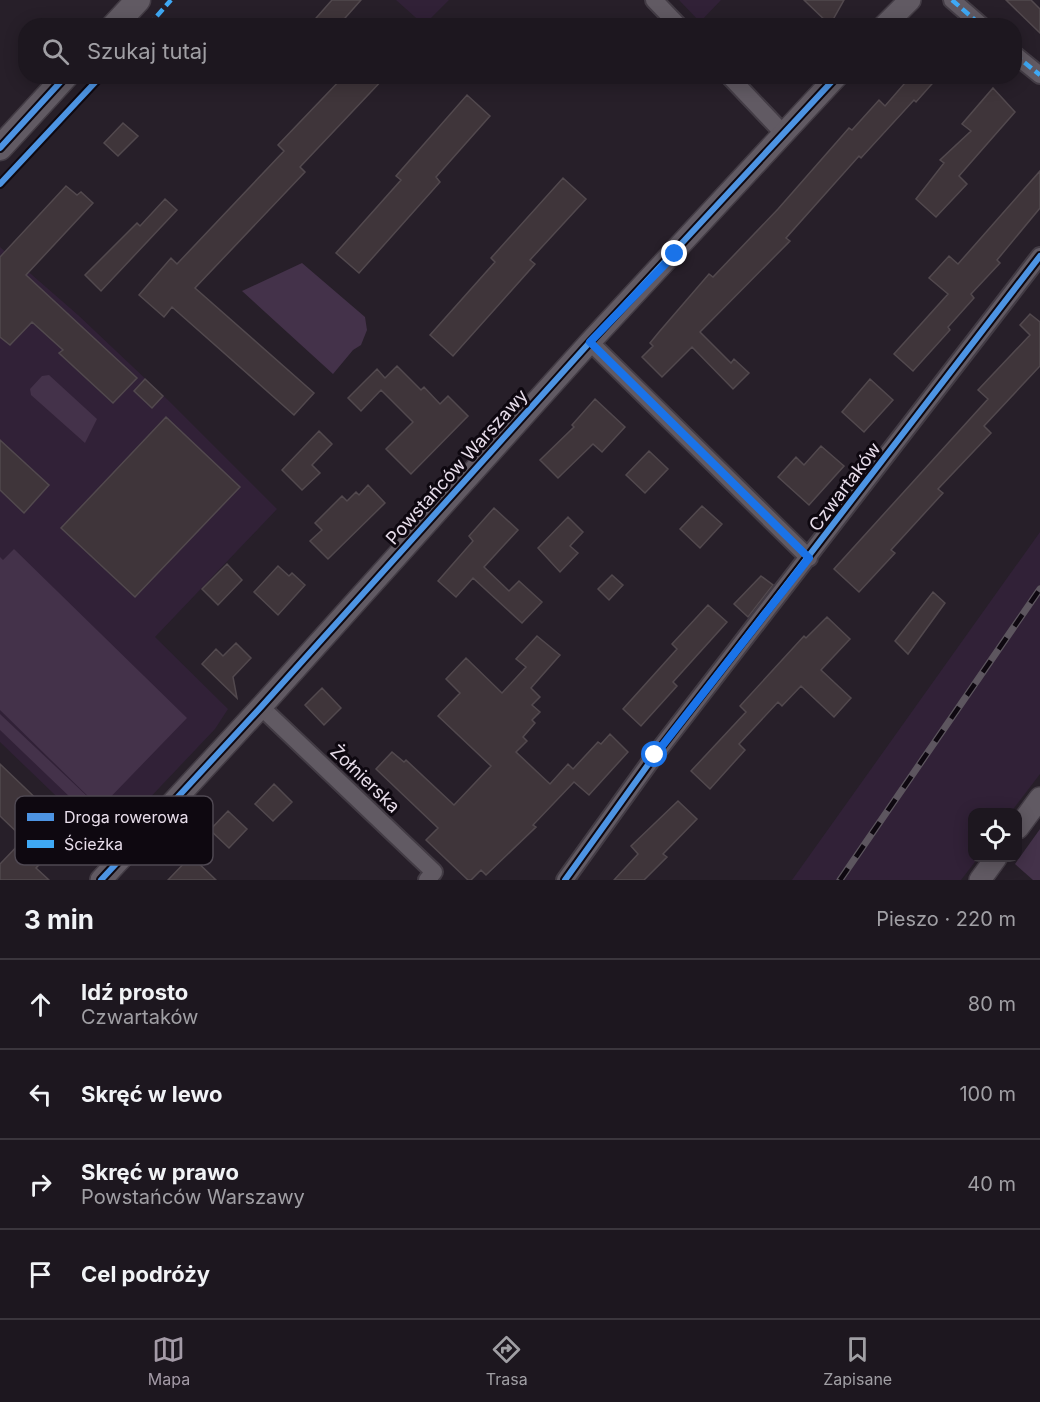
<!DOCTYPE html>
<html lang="pl">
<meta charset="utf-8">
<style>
:root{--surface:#1d171f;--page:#2a242c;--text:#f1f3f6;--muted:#a09fa4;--line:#3b363d;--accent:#a49ba7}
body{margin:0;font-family:Inter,sans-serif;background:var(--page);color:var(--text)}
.controls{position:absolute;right:18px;bottom:18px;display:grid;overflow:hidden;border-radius:12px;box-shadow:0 3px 15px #0003}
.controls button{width:54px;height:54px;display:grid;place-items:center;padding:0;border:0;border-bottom:2px solid var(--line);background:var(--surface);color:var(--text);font:30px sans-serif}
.stop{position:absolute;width:18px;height:18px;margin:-14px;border:4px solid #1a73e8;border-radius:50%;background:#fff}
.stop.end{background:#1a73e8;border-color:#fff;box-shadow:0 2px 6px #0008}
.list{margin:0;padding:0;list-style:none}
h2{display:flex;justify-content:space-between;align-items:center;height:78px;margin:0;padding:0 24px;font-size:26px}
h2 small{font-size:20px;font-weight:400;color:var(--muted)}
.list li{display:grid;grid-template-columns:39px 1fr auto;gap:18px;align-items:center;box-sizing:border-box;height:90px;padding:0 24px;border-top:2px solid var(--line)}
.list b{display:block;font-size:22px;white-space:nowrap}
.list p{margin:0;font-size:20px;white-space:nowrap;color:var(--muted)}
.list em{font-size:20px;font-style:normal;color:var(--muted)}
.icon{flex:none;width:33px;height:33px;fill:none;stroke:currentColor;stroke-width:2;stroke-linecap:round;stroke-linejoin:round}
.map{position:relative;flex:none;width:1040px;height:880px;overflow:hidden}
.search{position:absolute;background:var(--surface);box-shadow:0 3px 15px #0003;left:18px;right:18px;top:18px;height:66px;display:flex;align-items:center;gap:15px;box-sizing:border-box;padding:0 21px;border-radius:24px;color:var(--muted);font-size:22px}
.sheet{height:438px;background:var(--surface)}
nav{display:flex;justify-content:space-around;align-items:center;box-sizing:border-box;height:84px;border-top:2px solid var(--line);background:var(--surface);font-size:16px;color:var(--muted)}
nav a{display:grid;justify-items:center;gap:3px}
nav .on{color:var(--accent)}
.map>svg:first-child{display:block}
.built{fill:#312137}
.green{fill:#44324a}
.building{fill:#3f353a;stroke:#52494e;stroke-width:1.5}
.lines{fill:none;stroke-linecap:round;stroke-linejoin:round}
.minor-casing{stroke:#433c45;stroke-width:20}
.tertiary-casing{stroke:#433c45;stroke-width:24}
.secondary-casing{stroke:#433c45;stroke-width:27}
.minor{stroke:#615a63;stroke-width:16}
.tertiary{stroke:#615a63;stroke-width:21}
.secondary{stroke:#615a63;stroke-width:24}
.rail-casing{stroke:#5d565f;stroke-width:7}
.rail{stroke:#0e0810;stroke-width:4.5;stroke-dasharray:14;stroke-linecap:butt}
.quiet{stroke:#3fa9f5;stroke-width:4.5;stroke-dasharray:9 4.5;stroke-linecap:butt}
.cycleway-casing{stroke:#0e0810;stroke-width:10}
.cycleway{stroke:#4d94e3;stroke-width:6}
.route{stroke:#1a73e8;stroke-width:8}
.labels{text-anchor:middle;stroke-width:6;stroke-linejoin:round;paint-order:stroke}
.street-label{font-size:18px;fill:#e8deeb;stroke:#0e0810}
.key{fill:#0e0810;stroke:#4f4852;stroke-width:1.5}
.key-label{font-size:16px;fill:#e8deeb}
</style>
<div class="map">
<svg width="1040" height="880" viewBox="0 0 1040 880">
<rect width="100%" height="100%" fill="#271f29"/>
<path class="built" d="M396 0H449L424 25Z
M679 0H721L700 22Z
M0 247 78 315 169 401 277 509 155 637 228 709 215 729 106 844 0 742Z
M1040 532V774L1011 812H972V858H978L961 880H792Z"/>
<path class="green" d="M302 263 365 317 367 330 361 345 353 350 333 374 242 291Z
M49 375 97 419 85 443 31 395 30 389 42 376Z
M14 549 187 718 100 808 0 710V557L3 560Z
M0 714 106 814 97 823 0 730Z
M1040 829V880H1033L1015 864Z"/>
<path class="building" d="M332 0H361L338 26H309Z
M804 0H844L830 25Z
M1006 0H1031L1040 9V33Z
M344 76H386L300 167 305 172 195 288 314 393 294 415 172 307 164 317 139 295 171 258 177 264 284 151 278 145Z
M911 76H939L916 102 914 100 861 158 859 156 786 238 790 241 700 332 731 363 734 359 749 373 733 389 692 347 662 377 642 357 653 346 650 343 659 332 709 274 713 277 778 209 849 128 852 130 879 100 885 106Z
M993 88 1015 112 959 176 967 184 936 217 916 199 944 163 940 160 971 131 962 124Z
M467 95 490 116 436 177 440 182 359 273 336 253 401 180 396 176Z
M123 123 138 136 118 156 104 143Z
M1040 171V208L997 260 1000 263 971 294 974 298 948 327 950 330 913 371 894 354 948 294 929 278 949 256 958 264Z
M563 178 586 199 530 260 535 264 453 356 430 335 495 262 491 258Z
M66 186 77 195 81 192 93 203 26 275 137 378 113 403 59 353 63 350 32 322 10 345 0 337V257Z
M165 199 177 210 101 291 85 275 137 223 140 226Z
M1030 314 1040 322V366L984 426 991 433 938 489 943 493 891 550 895 553 859 592 834 569 988 399 978 390 1030 335 1020 325Z
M397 366 421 390 424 387 440 404 448 396 468 416 411 474 386 449 413 422 381 390 361 411 348 398 377 369 385 378Z
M145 379 163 396 152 408 134 391Z
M870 379 893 400 864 432 842 412Z
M595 399 625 427 602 452 593 444 558 478 540 460 574 427 572 425Z
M166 417 240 487 135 597 61 528Z
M319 431 332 444 312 465 320 473 302 490 282 470Z
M0 440 49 485 24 513 0 490Z
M821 446 844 466 809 505 778 477 796 457 804 465Z
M649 451 668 469 645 493 626 475Z
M368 485 385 503 328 559 310 541 322 530 315 523 342 496 347 501 356 492 359 495Z
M702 506 722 524 700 548 680 529Z
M494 508 518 530 484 567 509 591 519 581 542 602 522 623 473 578 456 597 438 581 473 541 469 536Z
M568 517 583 532 570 546 578 553 560 572 538 548Z
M227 564 242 580 218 605 202 589Z
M278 566 289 576 292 573 305 585 278 615 254 592Z
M612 575 623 585 609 600 598 589Z
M761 576 773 585 748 617 734 604Z
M933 592 945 603 908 654 895 641Z
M708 605 727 622 673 682 677 686 641 726 623 709 677 649 672 644Z
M827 617 850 639 821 670 851 698 834 717 801 686 782 706 778 702 739 744 745 750 710 789 691 771 746 712 740 706 804 636 806 638Z
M537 636 560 655 531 688 540 697 532 705 540 712 532 720 535 723 523 737 527 741 516 752 550 784 568 764 573 769 598 742 601 744 610 734 628 752 589 795 574 782 533 825 536 827 486 875 481 870 471 880H468L426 840 438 828 376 769 392 752 404 762 406 760 454 805 491 766 438 716 460 693 446 679 466 658 502 693 526 667 516 659Z
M236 643 251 658 233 677 237 698 202 664 216 649 223 656Z
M322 688 341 708 324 725 305 705Z
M0 764 71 832 36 868 49 880H0V864L24 839 0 816Z
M274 784 292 802 273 821 255 804Z
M678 801 697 819 663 854 667 857 644 880H614L638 854 631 846Z
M228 811 247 829 229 848 210 830Z
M191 856 216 880H168Z"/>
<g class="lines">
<g class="minor-casing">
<path id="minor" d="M654 0 679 26
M952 0 982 26
M1014 54 1040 75
M729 76 784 134
M590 342 809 558
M261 707 434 872 427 880
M565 880 655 755 1040 256"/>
</g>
<g class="tertiary-casing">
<path id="tertiary" d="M884 26 910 0
M1018 828 1040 798
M101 880 261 707 590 342 837 76
M980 880 996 858"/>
</g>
<g class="secondary-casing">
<path id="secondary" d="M114 26 138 0
M0 148 66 76"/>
</g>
<use href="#minor" class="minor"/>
<use href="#tertiary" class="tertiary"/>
<use href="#secondary" class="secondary"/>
<g class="rail-casing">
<path id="rail" d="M840 880 1040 589"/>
</g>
<use href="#rail" class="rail"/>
<path class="quiet" d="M952 0 982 26
M148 26 171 0
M1014 54 1040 75"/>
<g class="cycleway-casing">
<path id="cycleway" d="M0 148 66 76
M0 184 101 76
M101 880 261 707 590 342 837 76
M565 880 655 755 1040 256"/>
</g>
<use href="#cycleway" class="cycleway"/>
</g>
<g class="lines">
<path class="route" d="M655 755 809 558 590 342 675 254"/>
</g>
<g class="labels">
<g class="street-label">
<text transform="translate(457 467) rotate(-48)" y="6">Powstańców Warszawy</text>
<text transform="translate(845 487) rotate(-53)" y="6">Czwartaków</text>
<text transform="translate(365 779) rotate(44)" y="6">Żołnierska</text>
</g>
</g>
<rect x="15" y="796" width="198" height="69" rx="9" class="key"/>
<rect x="27" y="813" width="27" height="8" fill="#4d94e3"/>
<rect x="27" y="840" width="27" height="8" fill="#3fa9f5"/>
<g class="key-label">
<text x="64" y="823">Droga rowerowa</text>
<text x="64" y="850">Ścieżka</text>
</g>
</svg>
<div class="controls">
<button><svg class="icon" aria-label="locate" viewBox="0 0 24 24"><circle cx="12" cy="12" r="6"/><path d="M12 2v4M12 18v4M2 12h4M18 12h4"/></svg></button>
</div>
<div class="stop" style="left:655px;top:755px"></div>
<div class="stop end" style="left:675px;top:254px"></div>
<div class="search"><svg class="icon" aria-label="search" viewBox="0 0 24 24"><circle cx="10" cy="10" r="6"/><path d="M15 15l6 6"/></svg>Szukaj tutaj</div>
</div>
<section class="sheet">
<h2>3 min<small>Pieszo · 220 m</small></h2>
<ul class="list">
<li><svg class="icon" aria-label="ahead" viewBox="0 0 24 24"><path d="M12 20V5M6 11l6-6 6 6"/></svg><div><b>Idź prosto</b><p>Czwartaków</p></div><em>80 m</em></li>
<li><svg class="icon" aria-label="left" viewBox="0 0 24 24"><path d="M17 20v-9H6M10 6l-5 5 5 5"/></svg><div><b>Skręć w lewo</b></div><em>100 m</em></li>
<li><svg class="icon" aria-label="right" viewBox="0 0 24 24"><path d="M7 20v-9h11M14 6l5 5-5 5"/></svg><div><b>Skręć w prawo</b><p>Powstańców Warszawy</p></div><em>40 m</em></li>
<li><svg class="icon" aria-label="arrive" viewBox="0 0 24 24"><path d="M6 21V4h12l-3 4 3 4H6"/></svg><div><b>Cel podróży</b></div></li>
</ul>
</section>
<nav>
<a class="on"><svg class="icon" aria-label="map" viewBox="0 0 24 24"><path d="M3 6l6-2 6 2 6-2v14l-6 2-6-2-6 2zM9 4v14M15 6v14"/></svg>Mapa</a>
<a><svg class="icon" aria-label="directions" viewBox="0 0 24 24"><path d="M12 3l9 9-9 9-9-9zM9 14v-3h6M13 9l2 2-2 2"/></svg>Trasa</a>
<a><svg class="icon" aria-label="saved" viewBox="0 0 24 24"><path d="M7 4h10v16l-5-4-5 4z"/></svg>Zapisane</a>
</nav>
